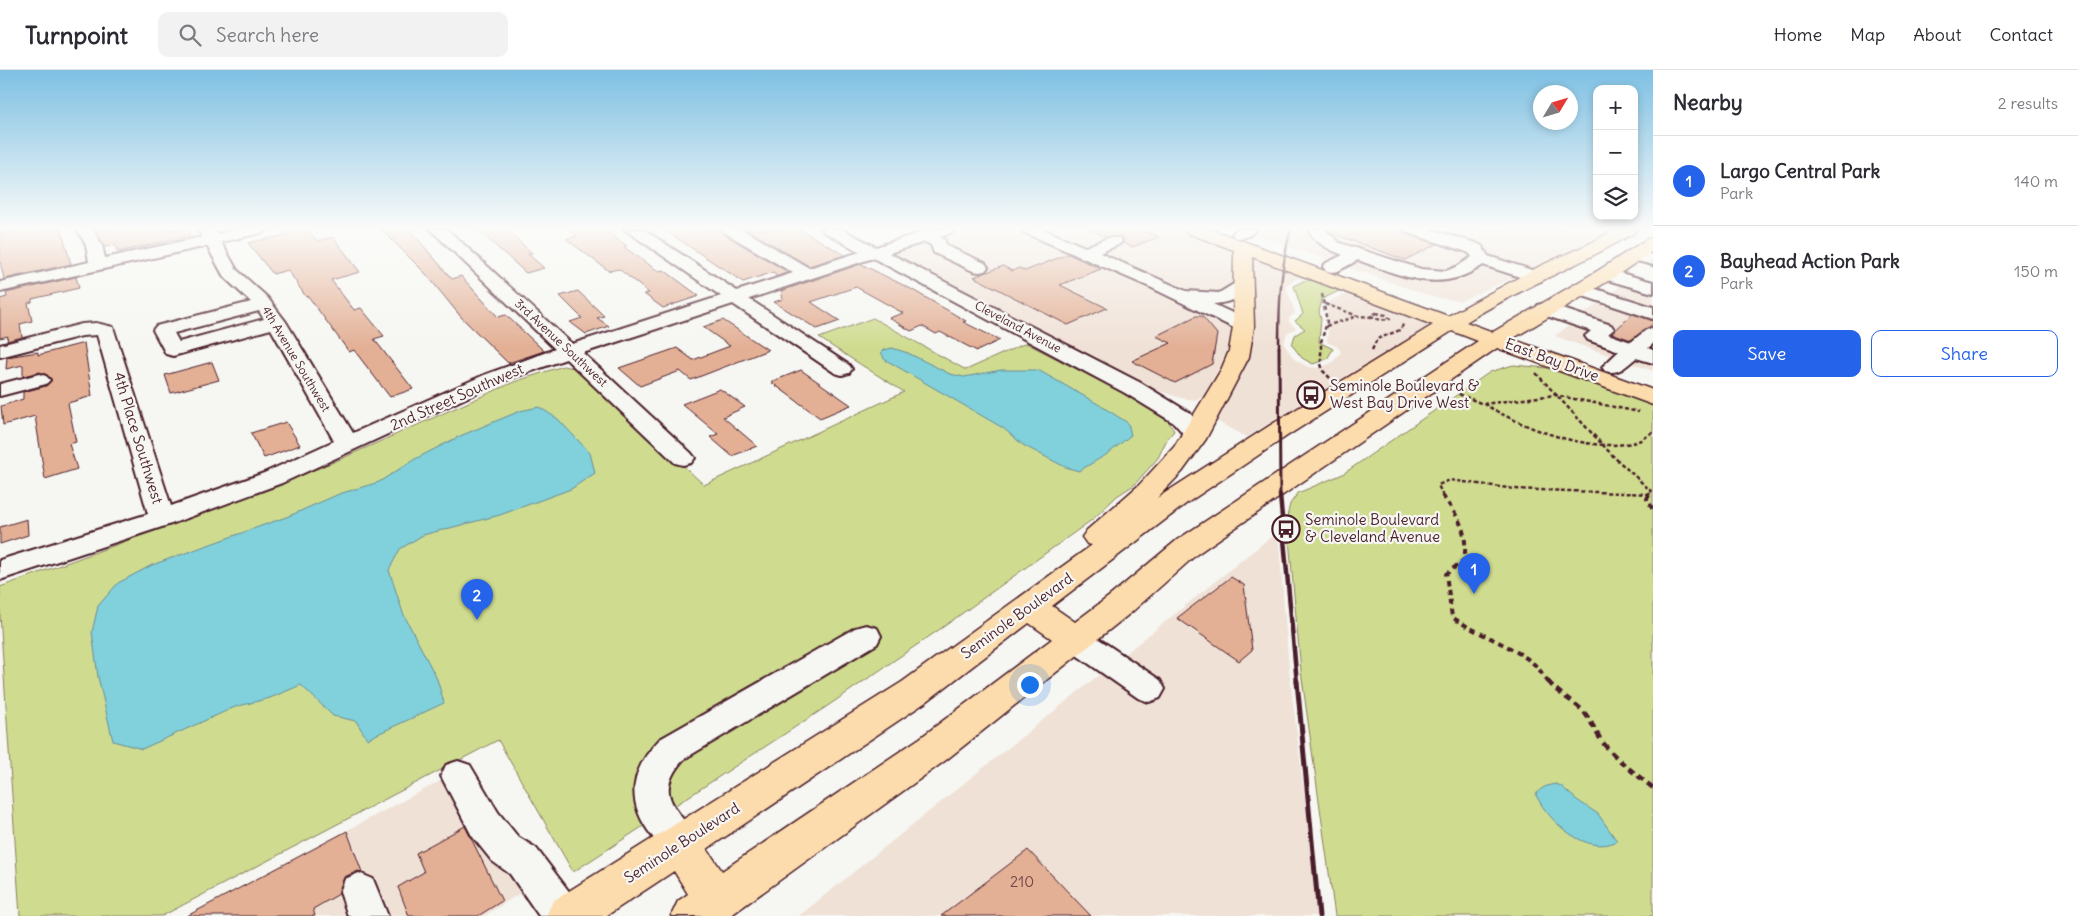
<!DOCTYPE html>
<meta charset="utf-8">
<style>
:root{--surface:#fff;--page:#f2f2f3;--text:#2b2b33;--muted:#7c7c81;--line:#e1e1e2;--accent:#2563eb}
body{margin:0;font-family:Delius,sans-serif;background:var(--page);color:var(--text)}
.controls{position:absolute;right:15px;top:15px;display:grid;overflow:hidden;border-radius:10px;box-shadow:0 2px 8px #0003}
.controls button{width:45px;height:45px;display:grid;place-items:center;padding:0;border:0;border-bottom:1px solid var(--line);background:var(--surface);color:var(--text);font:25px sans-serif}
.compass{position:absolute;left:1533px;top:15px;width:45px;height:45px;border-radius:50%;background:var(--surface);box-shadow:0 2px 8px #0003;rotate:52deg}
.you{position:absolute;left:1029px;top:614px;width:18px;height:18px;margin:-12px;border:4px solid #fff;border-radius:50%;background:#1a73e8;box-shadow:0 0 0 8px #1a73e833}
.badge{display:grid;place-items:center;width:32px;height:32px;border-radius:50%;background:var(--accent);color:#fff;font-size:16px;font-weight:700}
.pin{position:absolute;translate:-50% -41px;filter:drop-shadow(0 1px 2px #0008)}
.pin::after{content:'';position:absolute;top:26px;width:18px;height:15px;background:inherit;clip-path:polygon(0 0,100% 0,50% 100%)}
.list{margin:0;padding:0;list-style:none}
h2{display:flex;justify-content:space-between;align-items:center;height:65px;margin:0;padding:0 20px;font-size:21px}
h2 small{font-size:16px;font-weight:400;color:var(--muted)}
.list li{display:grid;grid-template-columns:32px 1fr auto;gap:15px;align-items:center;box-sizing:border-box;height:90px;padding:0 20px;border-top:1px solid var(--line)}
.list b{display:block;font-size:19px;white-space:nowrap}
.list p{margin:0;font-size:16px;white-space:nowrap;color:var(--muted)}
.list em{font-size:16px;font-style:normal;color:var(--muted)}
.actions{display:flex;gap:10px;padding:15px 20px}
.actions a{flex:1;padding:11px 0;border:1px solid var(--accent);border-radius:10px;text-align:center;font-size:18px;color:var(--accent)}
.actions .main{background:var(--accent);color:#fff}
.icon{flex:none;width:28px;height:28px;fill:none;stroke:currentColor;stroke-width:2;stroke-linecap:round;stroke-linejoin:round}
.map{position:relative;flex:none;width:1653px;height:846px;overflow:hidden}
header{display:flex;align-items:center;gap:30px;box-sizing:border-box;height:70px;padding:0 25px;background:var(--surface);border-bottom:1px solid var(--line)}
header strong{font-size:24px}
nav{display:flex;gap:28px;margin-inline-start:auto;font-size:18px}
.search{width:350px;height:45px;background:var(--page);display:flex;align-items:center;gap:12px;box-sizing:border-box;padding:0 18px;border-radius:10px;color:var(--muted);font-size:19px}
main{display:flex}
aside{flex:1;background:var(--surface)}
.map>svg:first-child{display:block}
.built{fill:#f0e1d6}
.green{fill:#cfdc90;stroke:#8c7e5e}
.water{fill:#80d1dc;stroke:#6a8a95}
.building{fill:#e3b096;stroke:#4a1f2b}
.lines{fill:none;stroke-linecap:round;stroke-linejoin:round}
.minor-casing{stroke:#4a1f2b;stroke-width:4}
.major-casing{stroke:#4a1f2b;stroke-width:3}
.path-far2{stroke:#4a1f2b;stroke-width:2.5;stroke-dasharray:4 2.5;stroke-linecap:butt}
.path-far1{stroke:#4a1f2b;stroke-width:4;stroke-dasharray:5.5 4.5;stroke-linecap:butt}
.path{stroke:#4a1f2b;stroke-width:4.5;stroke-dasharray:7 5;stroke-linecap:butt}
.minor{fill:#f6f6f2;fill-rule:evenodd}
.major{fill:#fcdcac;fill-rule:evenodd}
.rail-far3{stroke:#4a1f2b;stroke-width:2.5}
.rail-far2{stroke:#4a1f2b;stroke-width:3}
.rail-far1{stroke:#4a1f2b;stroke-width:4.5}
.rail{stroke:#4a1f2b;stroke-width:5}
.labels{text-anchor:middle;stroke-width:4.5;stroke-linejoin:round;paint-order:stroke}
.far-street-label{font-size:12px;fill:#4a1f2b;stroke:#f6f6f2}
.street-label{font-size:15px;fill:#4a1f2b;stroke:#f6f6f2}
.poi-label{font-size:15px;fill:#4a1f2b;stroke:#f6f6f2;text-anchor:start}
.near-number-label{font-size:15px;fill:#704346}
</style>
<header>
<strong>Turnpoint</strong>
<div class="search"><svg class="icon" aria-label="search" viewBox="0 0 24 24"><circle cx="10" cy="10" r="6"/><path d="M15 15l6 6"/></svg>Search here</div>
<nav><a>Home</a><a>Map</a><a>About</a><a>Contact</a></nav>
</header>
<main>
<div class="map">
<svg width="1653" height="846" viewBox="0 0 1653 846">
<rect width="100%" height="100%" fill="#f6f6f2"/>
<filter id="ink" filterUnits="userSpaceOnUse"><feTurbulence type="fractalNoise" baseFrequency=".02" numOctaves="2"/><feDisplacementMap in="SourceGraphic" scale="10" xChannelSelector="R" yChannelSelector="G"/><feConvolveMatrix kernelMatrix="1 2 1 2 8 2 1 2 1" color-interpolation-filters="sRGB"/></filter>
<g filter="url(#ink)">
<path class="built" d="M958 159H1020L1147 214 1233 256 1230 280 1215 311 1204 326 1195 330 1181 328 1153 319 887 183Z
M1039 159H1176L1236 178 1234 214 1223 223 1213 225 1194 222 1163 212Z
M1258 159H1614L1595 172 1460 231 1433 227 1251 163Z
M1251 184 1310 207 1296 209 1286 216 1295 243 1289 248V252L1296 258 1287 263 1284 274 1294 289 1308 297 1320 298 1333 292 1341 282 1338 277 1327 272 1329 251 1326 243 1330 231 1345 224V221L1437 254 1247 367 1214 350 1223 333 1227 330 1225 329 1251 257 1254 256 1251 254V217L1253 215 1251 214Z
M1624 213 1653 222V301L1555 266Z
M1278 461 1289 599 1319 846H799Z
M459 701 525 820 484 846H186Z"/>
<path class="green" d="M1314 210 1334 217 1339 221 1322 229 1319 242 1321 249 1319 272 1333 279 1327 289 1313 294 1302 288 1292 275 1295 265 1305 259 1295 251 1303 244 1294 216 1303 211Z
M873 248 966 300 1026 273 1154 339 1169 352 1174 361 1167 369 1158 388 1134 415 1117 426 1093 449 946 555 829 635 573 802 498 670 162 846H20L0 545V517L256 424 336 391 514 312 563 296 580 299 704 415 904 322 819 268Z
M1513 295 1547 298 1653 336V846H1335L1301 601 1287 447 1290 434 1298 423 1343 404 1490 302Z"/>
<path class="water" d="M892 278 908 283 950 304 964 307 1001 300H1038L1098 334 1128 353 1131 365 1109 383 1079 401 1065 397 1023 375 1003 358 884 289 881 281Z
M539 337 558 349 590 383 595 403 571 419 500 445 423 465 400 479 389 500 403 543 437 609 444 633 367 669 356 651 333 646 301 615 270 628 235 637 142 679 113 671 98 607 92 562 98 536 118 513 152 495 289 446 339 424 379 412 415 389 460 366 520 341Z
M1556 714 1561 716 1577 730 1598 744 1617 771C1587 787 1548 751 1536 725 1539 718 1548 715 1556 714Z"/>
<path class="building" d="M25 159H61L71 194 4 209 0 191V164Z
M95 159H189L190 166 118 182 115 175 104 177Z
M299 159H307L317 171 333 167 360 202 331 210 354 240 361 238 384 266 374 269 413 319 390 327 354 280 349 282 308 226 306 227 288 200 273 204 248 173 286 165 284 162Z
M381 159H409L452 209 461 206 498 247 506 245 544 281 508 293 461 247 426 204Z
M477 159H505L532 183 528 184 544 198 526 203Z
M569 159H603L627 176 624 177 658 201 664 200 699 226 663 238 644 224 649 223 619 199 609 201 566 169 577 166Z
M663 159H720L723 164 788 202 776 207 774 202 743 212Z
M746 159H799L845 185 809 196Z
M1089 159H1138L1159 167 1132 177 1123 173 1124 170 1120 166 1106 167Z
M1329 159H1402L1405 164 1437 174 1405 190 1331 163Z
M1068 184 1101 199 1060 215 1107 238 1068 255 974 207 1003 196 1012 201 1019 198 1025 201Z
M861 194 911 219 966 251 963 252 1000 270 977 281 940 262 936 264 922 256 911 261 889 248 903 243 856 217 811 232 840 251 817 259 774 232 783 229 781 221Z
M76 207 79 218 32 229V232L28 233 32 251 20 254 22 267 7 271 8 266 0 268V229L7 227 6 223Z
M578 221 604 246 597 248 609 256 586 264 570 252 582 248 560 226Z
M1633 244 1653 251V254L1631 270 1612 263Z
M1196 246H1202L1217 264 1212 294 1175 313 1132 291 1171 273 1156 266Z
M723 250 768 280 691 310 680 301 640 316 619 298 677 278 693 290 730 276 703 257Z
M84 273 92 326 68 333 76 372 69 374 77 399 45 409 35 346 3 355 1 336 23 329V322L46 316 52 310 47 305 40 302 23 306V295L6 299 7 287 38 282V285Z
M212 292 219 310 171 323 165 305Z
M801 300 851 335 820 348 771 312Z
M720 319 745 337 723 347 757 376 732 386 710 367 718 364 682 334Z
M286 352 300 375 264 388 251 363Z
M27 449 28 465 0 474V457Z
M1231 507 1244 515 1252 580 1239 591 1177 548Z
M465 756 502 831 478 846H409L398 817 424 802 416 783Z
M347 761 362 802 358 801 344 807 339 824 313 839 315 846H187Z
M1028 780 1091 846H941Z"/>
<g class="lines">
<g class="minor-casing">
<path id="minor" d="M77 159H93L102 175 105 188 202 167 198 159H214L217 164 237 159H267L265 162 221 172 237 200 267 227 286 252 353 363 484 305 555 279 430 159H447L572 274 721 226 624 159H643L737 221 793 203 724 162 722 159H742L809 198 860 182 824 162 822 159H842L876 177 931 159H955L953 162 940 167 944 169 947 176 985 193 988 197 985 201 979 202 973 201 934 183 931 175 925 172 889 183 1141 313 1190 343 1204 361 1205 369 1201 374 1193 376 1185 374 1181 369 1182 362 1174 353 1125 323 873 188 749 229 849 295 852 299 849 303 842 305 835 303 733 234 583 283 691 383 695 388 691 393 683 395 675 393 566 289 498 313 282 413 171 454 0 510V490L148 444 97 265 82 266 0 287V275L82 254 96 253 113 257 171 436 264 403 334 371 271 259 173 286 166 284 153 260 156 256 251 232 224 207 207 176 0 222V212L89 192 86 175ZM259 241 264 249 179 272 174 263Z
M1021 159H1043L1085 177 1108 168H1120L1122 171 1120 174 1100 183 1186 221 1219 223 1237 212 1243 211 1249 212 1252 216C1244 228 1228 233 1213 234L1250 251 1253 255 1250 259 1243 261 1236 259 1152 218 1023 162Z
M1237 159H1256C1251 166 1243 170 1234 167L1232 164Z
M1311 159H1327L1326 161 1340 173 1421 199 1446 201 1458 196 1472 187 1469 183 1464 181 1406 162 1404 159H1429L1476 173 1482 176 1488 186 1541 203 1544 207 1541 211 1535 212 1483 195C1440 225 1402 206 1358 190L1338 201 1332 202 1326 201 1323 197 1326 193 1343 185C1330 180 1317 174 1309 162Z
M1635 180 1653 185V195L1629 189 1627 185 1629 181Z
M1606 199 1653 212V223L1600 208 1597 204 1600 200Z
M1580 214 1653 237V249L1574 223 1571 219 1574 215Z
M1545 233 1611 255 1614 259 1608 264 1631 272 1646 260 1653 258V274L1648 278 1653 280V293L1636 288C1626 296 1619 305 1605 301L1602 297 1619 281 1588 270 1585 266 1591 261 1538 243 1536 239 1538 235Z
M39 304 46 306 50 310 46 314 0 326V314Z
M866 555 877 558 881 566 877 574 684 689C649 728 683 740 699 774L693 786 680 791C665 785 662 779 652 766 625 731 630 700 660 669L855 558Z
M1076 558 1087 561 1160 610 1165 619 1160 628 1149 632 1138 628 1065 577 1061 569 1065 561Z
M458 691 470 695 498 742 518 767 536 778 577 832 583 846H539L510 804 492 791 472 766 441 706 446 695Z
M359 803 373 809 388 846H348L340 822 345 809Z"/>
</g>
<g class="major-casing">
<path id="major" d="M1184 159H1210L1448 246 1540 196 1593 172 1615 159H1637L1634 163C1580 195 1520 218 1466 252L1493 262 1599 200 1647 169 1653 168V181L1613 208 1512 269 1653 320V335L1497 278 1197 484 1133 541 946 690 730 846H671L678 831 688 824 674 801 606 846H546L553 831 902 612 1092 475 1087 474 1082 467 1087 460 1139 415 1174 377 1221 300 1229 281 1233 257 1234 180 1187 163ZM1252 187 1433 255 1269 356 1157 428 1182 402 1206 369 1249 287 1254 257ZM1452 261 1478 271 1177 470 1111 525 1075 552 1052 536 1187 433 1287 366ZM1029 553 1052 569 920 668 722 801 707 779 926 632Z"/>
</g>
<path class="path-far2" d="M1322 224 1327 252 1321 272V294L1323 301 1330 308
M1325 234 1358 246 1372 247
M1376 243 1386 245 1390 249 1380 250 1371 246Z
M1326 256 1358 246
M1372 280 1377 269 1400 260 1404 253
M1536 303 1613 386 1652 422
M1459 324 1483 334 1555 325 1639 342
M1484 334C1524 358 1589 384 1636 372 1642 370 1648 365 1653 362
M1443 426 1438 415 1450 410 1515 419 1649 424
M1648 426 1650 423"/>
<path class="path-far1" d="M1442 425C1458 446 1469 462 1464 490L1446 504 1452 547C1478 565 1510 574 1534 594 1540 599 1544 607 1549 613
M1649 425 1647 429 1653 440"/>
<path class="path" d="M1548 611C1558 624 1572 630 1583 641 1592 651 1596 664 1604 674 1618 691 1636 704 1653 718"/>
<use href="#minor" class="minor"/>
<use href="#major" class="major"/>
<path class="rail-far3" d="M1279 278C1279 238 1280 198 1291 159"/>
<path class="rail-far2" d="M1279 277 1280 426"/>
<path class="rail-far1" d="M1280 425 1297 613"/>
<path class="rail" d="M1297 611 1319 846"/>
</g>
</g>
<linearGradient id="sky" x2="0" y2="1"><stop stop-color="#7ec0e3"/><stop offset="0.57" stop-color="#fbfbf9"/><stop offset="1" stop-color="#fbfbf9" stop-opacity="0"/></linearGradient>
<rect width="1653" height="277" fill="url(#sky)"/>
<defs>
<g id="bus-ring" transform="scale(1.4375)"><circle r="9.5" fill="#f6f6f2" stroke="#4a1f2b" stroke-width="1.5"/><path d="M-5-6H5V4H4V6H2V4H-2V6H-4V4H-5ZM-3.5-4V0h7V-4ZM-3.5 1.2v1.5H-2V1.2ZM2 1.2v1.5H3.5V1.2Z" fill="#4a1f2b"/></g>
</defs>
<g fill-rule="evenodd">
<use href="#bus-ring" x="1311" y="325"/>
<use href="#bus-ring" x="1286" y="459"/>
</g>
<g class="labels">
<g class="far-street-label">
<text transform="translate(1018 257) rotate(28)" y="4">Cleveland Avenue</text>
<text transform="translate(561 273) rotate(43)" y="4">3rd Avenue Southwest</text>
<text transform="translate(296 289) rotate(59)" y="4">4th Avenue Southwest</text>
</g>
<g class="street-label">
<text transform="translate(1552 290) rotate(20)" y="5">East Bay Drive</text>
<text transform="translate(457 327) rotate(-24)" y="5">2nd Street Southwest</text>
<text transform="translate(138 368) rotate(73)" y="5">4th Place Southwest</text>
<text transform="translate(1017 546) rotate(-36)" y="5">Seminole Boulevard</text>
<text transform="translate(682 773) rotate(-33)" y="5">Seminole Boulevard</text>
</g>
<g class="poi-label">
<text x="1330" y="321">Seminole Boulevard &amp;<tspan x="1330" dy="17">West Bay Drive West</tspan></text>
<text x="1305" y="455">Seminole Boulevard<tspan x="1305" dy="17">&amp; Cleveland Avenue</tspan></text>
</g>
<g class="near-number-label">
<text x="1022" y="817">210</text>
</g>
</g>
</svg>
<div class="controls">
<button>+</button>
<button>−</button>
<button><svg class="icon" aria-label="layers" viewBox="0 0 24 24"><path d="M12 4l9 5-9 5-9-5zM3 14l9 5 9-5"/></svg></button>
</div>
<svg class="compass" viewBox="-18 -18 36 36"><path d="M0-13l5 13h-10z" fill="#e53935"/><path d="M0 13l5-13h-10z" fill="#7c7c81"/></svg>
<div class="you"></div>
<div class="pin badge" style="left:1474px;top:524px">1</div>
<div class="pin badge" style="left:477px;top:550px">2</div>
</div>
<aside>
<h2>Nearby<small>2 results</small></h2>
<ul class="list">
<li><span class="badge">1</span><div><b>Largo Central Park</b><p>Park</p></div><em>140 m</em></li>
<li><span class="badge">2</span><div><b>Bayhead Action Park</b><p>Park</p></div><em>150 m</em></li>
</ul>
<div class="actions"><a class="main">Save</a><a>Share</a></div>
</aside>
</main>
